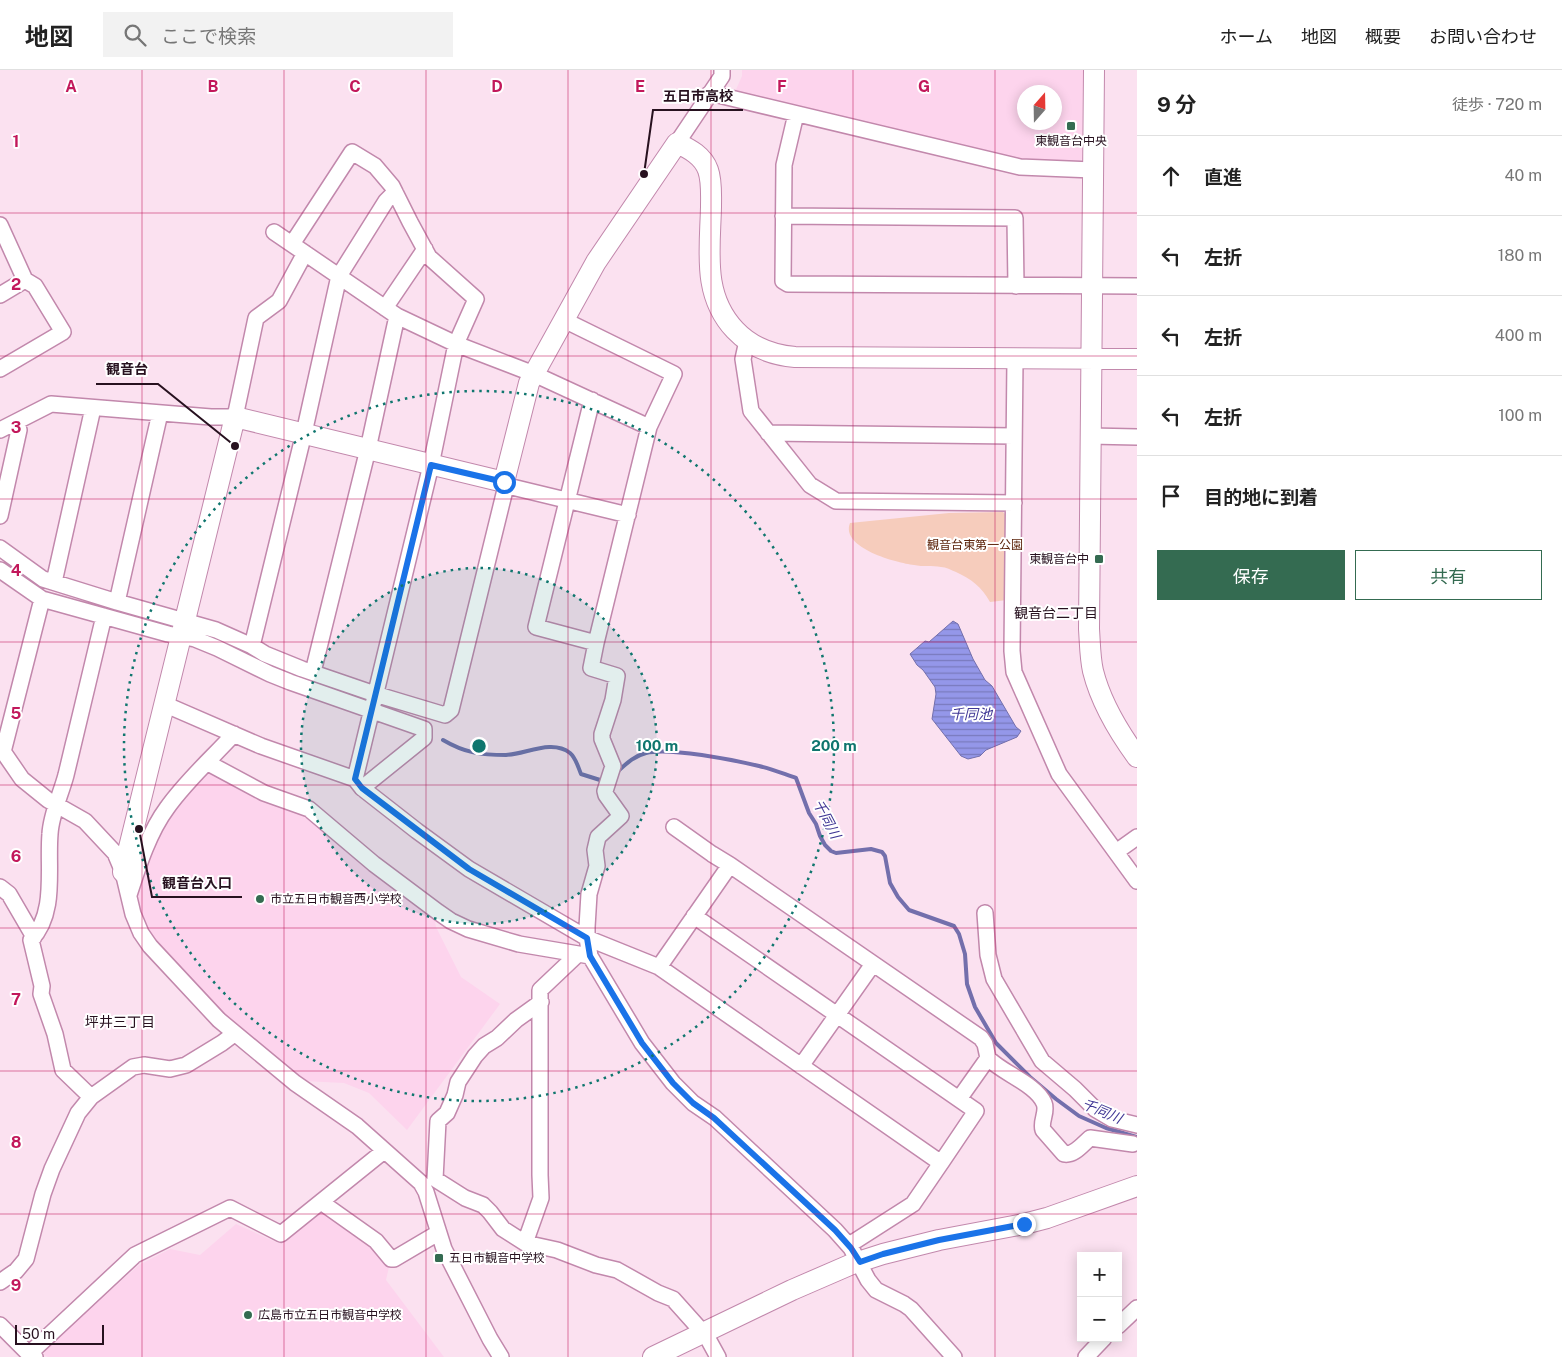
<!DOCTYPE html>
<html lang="ja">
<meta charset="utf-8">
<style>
:root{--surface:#fff;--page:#f2f2f2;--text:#222;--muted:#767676;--line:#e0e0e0;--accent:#346b51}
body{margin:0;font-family:"Public Sans","Noto Sans JP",sans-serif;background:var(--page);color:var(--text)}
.controls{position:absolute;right:15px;bottom:15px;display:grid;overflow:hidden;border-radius:0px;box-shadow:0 2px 12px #0003}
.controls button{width:45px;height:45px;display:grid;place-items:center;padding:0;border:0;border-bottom:1px solid var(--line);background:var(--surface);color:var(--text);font:25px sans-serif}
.compass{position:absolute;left:1017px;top:15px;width:45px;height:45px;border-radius:50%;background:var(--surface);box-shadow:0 2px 12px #0003;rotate:20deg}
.scale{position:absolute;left:15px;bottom:12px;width:89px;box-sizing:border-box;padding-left:5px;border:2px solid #27111f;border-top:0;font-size:14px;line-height:18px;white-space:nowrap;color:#27111f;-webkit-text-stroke:4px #fff;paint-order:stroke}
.stop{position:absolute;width:15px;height:15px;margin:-11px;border:4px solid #1a73e8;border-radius:50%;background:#fff}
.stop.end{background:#1a73e8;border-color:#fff;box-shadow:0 1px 5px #0008}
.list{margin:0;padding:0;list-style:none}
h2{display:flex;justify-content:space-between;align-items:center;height:65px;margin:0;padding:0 20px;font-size:21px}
h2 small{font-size:16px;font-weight:400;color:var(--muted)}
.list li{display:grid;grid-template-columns:32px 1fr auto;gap:15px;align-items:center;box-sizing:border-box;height:80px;padding:0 20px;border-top:1px solid var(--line)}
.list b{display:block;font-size:19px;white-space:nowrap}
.list em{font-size:16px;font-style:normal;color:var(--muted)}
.actions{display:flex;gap:10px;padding:15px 20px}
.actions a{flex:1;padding:11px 0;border:1px solid var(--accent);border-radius:0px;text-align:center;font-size:18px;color:var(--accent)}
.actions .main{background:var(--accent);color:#fff}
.icon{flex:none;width:28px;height:28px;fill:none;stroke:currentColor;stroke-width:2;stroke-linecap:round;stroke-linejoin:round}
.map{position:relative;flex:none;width:1137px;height:1287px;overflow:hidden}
header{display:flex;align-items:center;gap:30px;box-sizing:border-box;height:70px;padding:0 25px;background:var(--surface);border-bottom:1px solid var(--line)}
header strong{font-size:24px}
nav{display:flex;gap:28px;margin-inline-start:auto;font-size:18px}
.search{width:350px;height:45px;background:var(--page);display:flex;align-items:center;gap:12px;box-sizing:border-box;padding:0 18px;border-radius:0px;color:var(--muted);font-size:19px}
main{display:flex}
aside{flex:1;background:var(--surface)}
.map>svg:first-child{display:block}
.built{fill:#fdd4ed;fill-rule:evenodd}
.green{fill:#f6ccbc}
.water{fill:url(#water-rules);stroke:#736fac}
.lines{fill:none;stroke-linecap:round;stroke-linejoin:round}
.stream{stroke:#736fac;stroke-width:4}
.street-casing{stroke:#c288ac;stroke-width:18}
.secondary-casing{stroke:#c288ac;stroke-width:22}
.street{stroke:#fff;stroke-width:15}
.secondary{stroke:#fff;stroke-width:20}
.route{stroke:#1a73e8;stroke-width:6}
.grid{fill:none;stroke:#c2185b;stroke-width:1;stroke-opacity:0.55}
.ring{fill:none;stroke:#0f766e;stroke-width:2.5;stroke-dasharray:2.5 5}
.poi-dot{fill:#346b51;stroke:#fff;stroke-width:2}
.labels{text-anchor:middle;stroke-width:4;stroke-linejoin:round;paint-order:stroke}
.poi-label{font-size:12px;fill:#27111f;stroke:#fff;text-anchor:start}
.park-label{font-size:12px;fill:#5b230a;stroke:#fff}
.neighbourhood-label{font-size:14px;fill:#27111f;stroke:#fff}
.water-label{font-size:14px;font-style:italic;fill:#403795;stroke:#fff}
.grid-label{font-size:16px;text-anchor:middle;font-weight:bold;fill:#c2185b;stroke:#fff;stroke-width:4;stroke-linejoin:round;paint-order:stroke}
.centre{fill:#0f766e;stroke:#fff;stroke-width:2.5}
.ring-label{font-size:15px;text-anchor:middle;font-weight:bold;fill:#0f766e;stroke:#fff;stroke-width:4;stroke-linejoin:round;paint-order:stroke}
.leader{fill:none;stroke:#27111f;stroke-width:2}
.callout-dot{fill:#27111f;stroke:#fff;stroke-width:2}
.callout-label{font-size:14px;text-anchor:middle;font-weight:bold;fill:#27111f;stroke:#fff;stroke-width:4;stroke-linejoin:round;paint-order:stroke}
</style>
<header>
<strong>地図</strong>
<div class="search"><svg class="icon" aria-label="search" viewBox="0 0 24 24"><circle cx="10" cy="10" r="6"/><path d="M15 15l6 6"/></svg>ここで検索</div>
<nav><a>ホーム</a><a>地図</a><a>概要</a><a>お問い合わせ</a></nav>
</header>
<main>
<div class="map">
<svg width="1137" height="1287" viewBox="0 0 1137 1287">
<defs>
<pattern id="water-rules" width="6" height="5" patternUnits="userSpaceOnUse" patternTransform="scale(1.25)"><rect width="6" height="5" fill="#9497e9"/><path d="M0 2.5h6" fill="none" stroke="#797abc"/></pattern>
</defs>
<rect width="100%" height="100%" fill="#fbe1f0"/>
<path class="built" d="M742 0H1083L1082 89 1079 92 1018 90 734 24 742 6ZM1024 22H1054V52H1024Z
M211 701 304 742 434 845 436 857 461 907 500 934 407 1060 369 1023 344 1013 303 1011 229 950 150 866 145 858 138 834 137 820 161 753 207 702Z
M323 1139 368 1172 389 1197 386 1210 444 1287H48L44 1285 45 1279 139 1195 170 1179 200 1185 236 1154 278 1173Z"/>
<path class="green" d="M1003 442 1008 447 1007 530 990 532C982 517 971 509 956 502 951 500 946 497 941 497 932 495 923 497 914 495 897 493 840 478 850 453L949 443Z"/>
<path class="water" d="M953 551 958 554 973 589 985 610 992 616 1016 657 1021 661 1017 667 986 680 980 686 968 689 961 686 932 649 936 624 935 617 923 600 917 595 910 584 925 571 929 572Z"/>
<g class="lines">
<path class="stream" d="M443 670C465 683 481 685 506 685 526 684 552 669 570 683 576 688 578 697 581 704L600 710 604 708
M617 702C626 694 634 686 646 683 669 677 734 690 759 696 772 699 784 704 796 708L809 743 816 754 820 766 825 775 831 781 836 783 871 779 882 782 885 786 890 813 898 827 909 840 954 856 959 864 965 884 967 914 975 937 996 973 1030 1007 1056 1029 1079 1046 1106 1058 1137 1067"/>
<g class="street-casing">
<path id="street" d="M710 23 1020 97 1093 100
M796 44 784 95 783 211 788 214 1137 216
M677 73 722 6V0
M783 146 1015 148 1016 216
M0 155 25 210 35 216 63 262 0 299
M274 162 397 246 456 274 534 304 649 357
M292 174 352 82 375 96 392 116 410 152 429 187 476 229 456 274 431 395 355 709
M0 225 25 210
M385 238 425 179
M564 250 674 304 649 357 596 573 536 557 592 330
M747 271 743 289 751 341 810 415 836 431 1014 433
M1015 289 1012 581 1014 602 1059 704 1137 811
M0 360 51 334 211 347H235L256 248 279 231 305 183
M768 363 1014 366
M1090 366 1137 367
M0 446 19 360 17 352
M0 478 43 509 117 532 216 560 252 576 265 584 302 599 375 624 445 645 451 640 505 420 504 412 512 417 628 445
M0 500 42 529 168 564 195 569 217 578 270 604 290 612 424 659V668L362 718
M54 512 93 338
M117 532 160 343
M596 573 591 598 617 606 613 630 602 664V669L613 696 605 721 606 725 621 746 598 767 595 780 597 796 589 824 587 857V868L590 886 642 973 673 1013 693 1033 715 1048 835 1160 851 1178 868 1210 876 1220 904 1234 911 1239 954 1287
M252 576 304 363 339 206 386 131 395 122
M313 602 368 379 397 246
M164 634 261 676 355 709 362 718 417 761 469 799 587 868 659 897 941 1093 913 1134 849 1175
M0 677 22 709 48 730 85 751 115 783 123 802 133 844 141 863 150 876 219 950 295 1013 357 1056 421 1113 426 1122 444 1179 490 1269 501 1287
M3 682 42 529
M208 693 264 723 309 739 374 794 438 842 451 851 468 859 519 874 590 886
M1116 782 1137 767
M730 795 981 968 985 974 988 988 959 1029
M0 817 9 824 34 867
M129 825C138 797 149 762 167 738 186 711 212 688 234 664
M985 843 988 885 994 909 1042 991 1075 1019 1095 1039 1112 1049 1137 1055
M694 846 976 1041 941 1093
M659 897 730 795 712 784 674 757
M988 988C1002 1003 1036 1014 1044 1033 1048 1042 1040 1051 1043 1060L1064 1084C1074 1086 1083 1074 1090 1068L1133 1074
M801 996 873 894
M91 1027 63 1000 55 964 41 924 42 916 31 870C57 843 47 798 50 764 51 744 61 724 66 705 79 652 91 599 104 546
M435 1109 465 1128 483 1135 490 1142 503 1159 525 1173 557 1180 596 1195 617 1200 658 1223 673 1229 707 1267 718 1287
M435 1109 438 1051 447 1043 455 1025 458 1012 475 986 484 976 497 968 516 950 541 932
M321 1132 376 1171 391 1189H394L438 1163
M525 1173 541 1128 540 1105V920L578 884
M0 1212 16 1201 26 1189 43 1124 52 1099 78 1043 91 1027 133 997 144 995 170 999 186 995 222 973 234 964
M0 1255 29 1284 35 1287
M1118 1256 1137 1238
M29 1284 135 1185 230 1138 281 1164 384 1081
M1086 1287 1104 1268"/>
</g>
<g class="secondary-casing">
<path id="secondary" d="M1094 0 1089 559C1090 573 1090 588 1093 601 1101 633 1118 661 1137 687
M123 802 235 347 504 412 529 313 596 192 677 73C690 79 703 86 708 100 712 111 711 125 711 137 710 181 702 225 735 260 751 277 772 285 795 287L1137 289
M653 1287 792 1220 852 1194 883 1184 939 1170 1024 1154 1047 1148 1137 1116"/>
</g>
<use href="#street" class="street"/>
<use href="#secondary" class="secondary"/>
</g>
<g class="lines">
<path class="route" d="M504 412 431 395 355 709 362 718 469 799 587 868 590 886 642 973 673 1013 693 1033 714 1048 835 1160 851 1178 860 1192 883 1184 939 1170 1024 1154"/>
</g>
<path class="grid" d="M142 0V1287M284 0V1287M426 0V1287M568 0V1287M711 0V1287M853 0V1287M995 0V1287M0 143H1137M0 286H1137M0 429H1137M0 572H1137M0 715H1137M0 858H1137M0 1001H1137M0 1144H1137"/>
<circle cx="479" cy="676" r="178" fill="#0f766e" fill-opacity=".12"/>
<g class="ring">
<circle cx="479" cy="676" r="178"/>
<circle cx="479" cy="676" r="355"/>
</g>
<g class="poi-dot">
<rect x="1066" y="51" width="10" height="10" rx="2.5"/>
<rect x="1094" y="484" width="10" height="10" rx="2.5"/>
<circle cx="260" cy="829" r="5"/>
<rect x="434" y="1183" width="10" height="10" rx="2.5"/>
<circle cx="248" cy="1245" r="5"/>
</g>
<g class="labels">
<g class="poi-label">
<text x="1071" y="75" text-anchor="middle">東観音台中央</text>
<text x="1089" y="493" text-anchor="end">東観音台中</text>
<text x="270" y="833">市立五日市観音西小学校</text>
<text x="449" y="1192">五日市観音中学校</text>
<text x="258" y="1249">広島市立五日市観音中学校</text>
</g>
<g class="park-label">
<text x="975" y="479">観音台東第一公園</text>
</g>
<g class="neighbourhood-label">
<text x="1056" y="548">観音台二丁目</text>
<text x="120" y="957">坪井三丁目</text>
</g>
<g class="water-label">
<text x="971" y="649">千同池</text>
<text transform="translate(827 749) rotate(62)" y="5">千同川</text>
<text transform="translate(1102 1041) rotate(23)" y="5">千同川</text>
</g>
</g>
<g class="grid-label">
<text x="71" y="22">A</text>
<text x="213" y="22">B</text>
<text x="355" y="22">C</text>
<text x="497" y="22">D</text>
<text x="640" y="22">E</text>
<text x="782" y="22">F</text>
<text x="924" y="22">G</text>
<text x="16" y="77">1</text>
<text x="16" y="220">2</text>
<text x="16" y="363">3</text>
<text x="16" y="506">4</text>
<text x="16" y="649">5</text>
<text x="16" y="792">6</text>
<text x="16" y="935">7</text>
<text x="16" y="1078">8</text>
<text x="16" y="1221">9</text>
</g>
<circle cx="479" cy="676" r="8" class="centre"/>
<g class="ring-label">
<text x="657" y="681">100 m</text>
<text x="834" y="681">200 m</text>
</g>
<path class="leader" d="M644 104L653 40H743M235 376L158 314H96M139 759L152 827H242"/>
<g class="callout-dot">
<circle cx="644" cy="104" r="5"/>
<circle cx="235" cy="376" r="5"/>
<circle cx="139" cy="759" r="5"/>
</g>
<g class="callout-label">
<text x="698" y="31">五日市高校</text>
<text x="127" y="304">観音台</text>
<text x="197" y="818">観音台入口</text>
</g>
</svg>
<div class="controls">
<button>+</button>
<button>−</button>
</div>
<svg class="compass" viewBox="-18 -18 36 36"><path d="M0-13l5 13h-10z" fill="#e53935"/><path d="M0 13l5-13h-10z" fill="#767676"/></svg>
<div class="scale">50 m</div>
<div class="stop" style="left:504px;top:412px"></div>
<div class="stop end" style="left:1024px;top:1154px"></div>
</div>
<aside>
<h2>9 分<small>徒歩 · 720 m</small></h2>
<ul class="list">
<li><svg class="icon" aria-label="ahead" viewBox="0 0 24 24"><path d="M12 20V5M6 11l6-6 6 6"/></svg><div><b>直進</b></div><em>40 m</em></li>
<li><svg class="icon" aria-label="left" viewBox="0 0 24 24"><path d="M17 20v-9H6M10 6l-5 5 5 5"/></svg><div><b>左折</b></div><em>180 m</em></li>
<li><svg class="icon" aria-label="left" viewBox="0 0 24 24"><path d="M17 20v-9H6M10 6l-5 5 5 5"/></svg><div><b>左折</b></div><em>400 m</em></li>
<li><svg class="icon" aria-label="left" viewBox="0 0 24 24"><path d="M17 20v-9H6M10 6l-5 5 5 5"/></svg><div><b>左折</b></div><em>100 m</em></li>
<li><svg class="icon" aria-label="arrive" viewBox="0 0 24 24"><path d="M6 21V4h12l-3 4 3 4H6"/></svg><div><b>目的地に到着</b></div></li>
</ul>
<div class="actions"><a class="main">保存</a><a>共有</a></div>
</aside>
</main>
